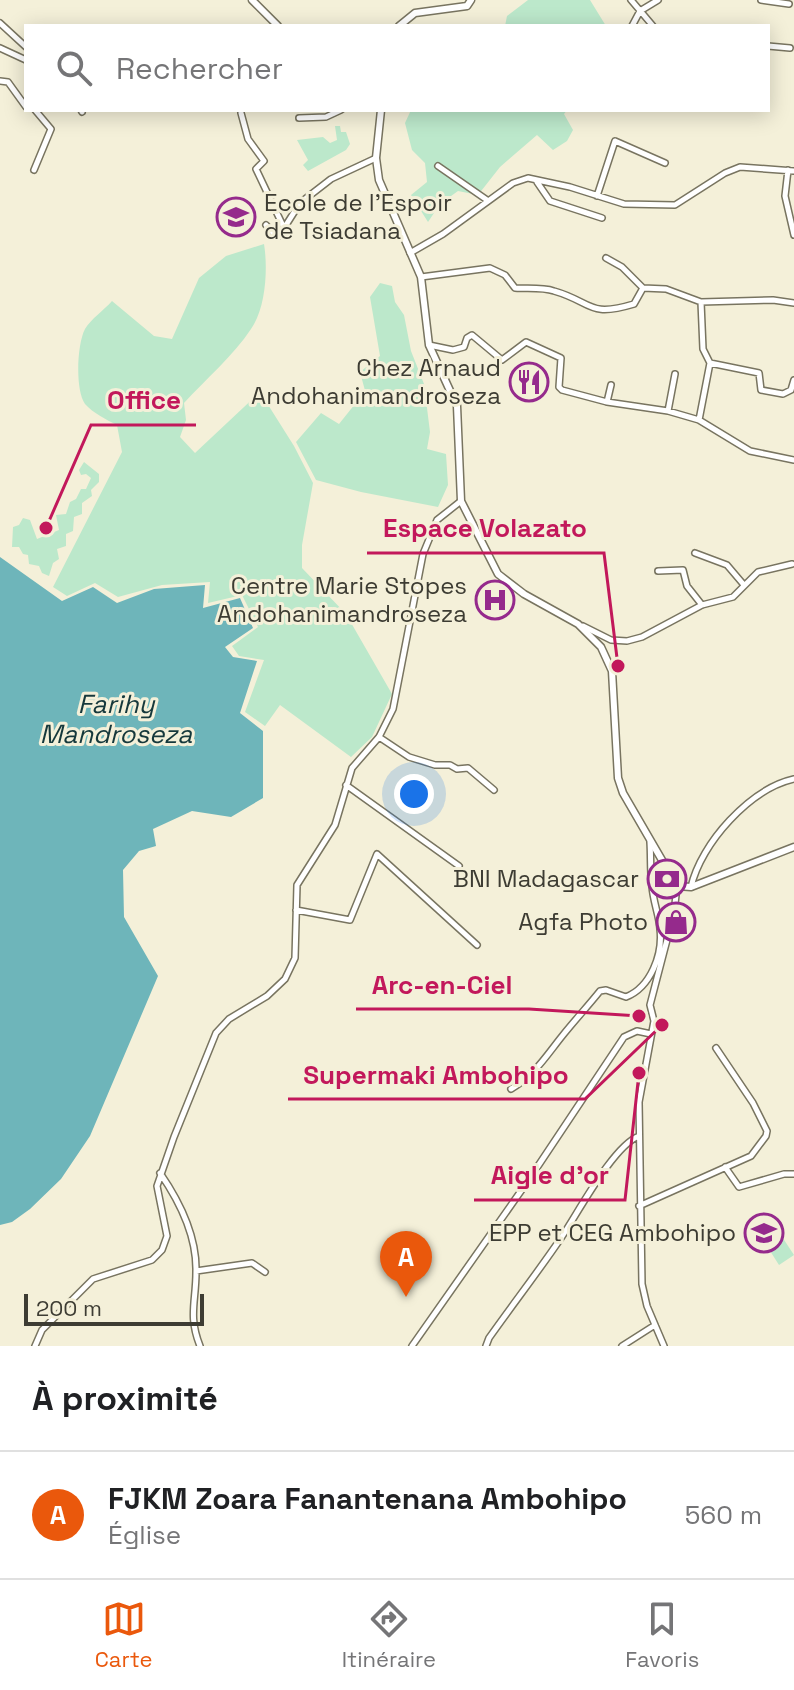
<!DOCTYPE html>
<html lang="fr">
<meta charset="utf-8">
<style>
:root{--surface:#fff;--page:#f2f2f2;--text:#202124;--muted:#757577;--line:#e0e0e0;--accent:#ea580c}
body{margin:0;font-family:"Space Grotesk",sans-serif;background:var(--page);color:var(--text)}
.scale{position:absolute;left:24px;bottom:20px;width:180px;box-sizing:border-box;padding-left:8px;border:4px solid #3d3c33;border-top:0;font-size:22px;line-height:28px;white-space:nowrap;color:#3d3c33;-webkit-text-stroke:6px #f4f0d9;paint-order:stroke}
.you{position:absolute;left:414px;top:794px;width:28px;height:28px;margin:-20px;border:6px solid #fff;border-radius:50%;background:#1a73e8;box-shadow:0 0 0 12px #1a73e833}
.badge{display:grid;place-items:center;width:52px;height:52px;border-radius:50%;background:var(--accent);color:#fff;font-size:26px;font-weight:700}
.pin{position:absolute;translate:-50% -66px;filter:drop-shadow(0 2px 4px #0008)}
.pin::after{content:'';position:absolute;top:42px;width:28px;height:24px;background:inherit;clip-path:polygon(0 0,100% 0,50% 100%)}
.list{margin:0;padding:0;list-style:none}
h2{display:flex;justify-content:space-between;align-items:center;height:104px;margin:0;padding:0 32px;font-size:34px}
h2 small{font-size:26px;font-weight:400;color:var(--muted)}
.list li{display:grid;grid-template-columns:52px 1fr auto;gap:24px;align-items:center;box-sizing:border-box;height:128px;padding:0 32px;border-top:2px solid var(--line)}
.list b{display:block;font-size:30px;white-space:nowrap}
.list p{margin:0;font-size:26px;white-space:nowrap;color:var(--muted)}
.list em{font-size:26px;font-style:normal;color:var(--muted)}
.icon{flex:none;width:44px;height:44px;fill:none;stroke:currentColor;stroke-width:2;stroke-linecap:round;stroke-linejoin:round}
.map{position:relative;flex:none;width:794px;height:1346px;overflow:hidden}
.search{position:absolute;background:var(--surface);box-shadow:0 4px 20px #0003;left:24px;right:24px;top:24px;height:88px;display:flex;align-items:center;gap:20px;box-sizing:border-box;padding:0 28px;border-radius:0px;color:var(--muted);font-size:30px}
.sheet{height:232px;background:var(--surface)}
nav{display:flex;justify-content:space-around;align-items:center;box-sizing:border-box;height:112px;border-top:2px solid var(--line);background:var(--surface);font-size:22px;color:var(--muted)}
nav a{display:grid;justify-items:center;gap:4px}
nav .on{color:var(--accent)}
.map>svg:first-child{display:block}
.green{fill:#bce8cb}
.water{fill:#6eb5ba}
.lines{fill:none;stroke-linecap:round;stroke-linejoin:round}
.minor-casing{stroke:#787460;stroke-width:8}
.tertiary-casing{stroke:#787460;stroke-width:9}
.minor{stroke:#fff;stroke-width:5}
.tertiary{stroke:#fff;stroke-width:6}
.labels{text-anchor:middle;stroke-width:6;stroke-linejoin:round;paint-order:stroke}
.poi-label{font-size:24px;fill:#3d3c33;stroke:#f4f0d9;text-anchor:end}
.water-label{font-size:26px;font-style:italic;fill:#15383b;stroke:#f4f0d9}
.leader{fill:none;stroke:#c2185b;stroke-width:3}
.callout-dot{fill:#c2185b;stroke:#f4f0d9;stroke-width:3}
.callout-label{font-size:26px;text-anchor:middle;font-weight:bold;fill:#c2185b;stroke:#f4f0d9;stroke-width:6;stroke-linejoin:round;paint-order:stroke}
</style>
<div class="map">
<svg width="794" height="1346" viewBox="0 0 794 1346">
<rect width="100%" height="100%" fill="#f4f0d9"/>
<path class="green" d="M528 0H590L606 26H505L507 16Z
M411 110H567L564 114 573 130 567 141 553 150 537 135 500 167 478 195 458 191 440 204 428 222 411 195 427 182 425 163 412 150 405 123Z
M335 126H340L341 132H346L350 144 346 150 308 171 303 165 308 160 297 140 323 137 330 143 337 140Z
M264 244C268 268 266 308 251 329 234 355 205 380 184 403L186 420 180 437 195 453 260 392 294 446 313 483 302 545V568L346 614 392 694 372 737 351 757 280 705 265 726 245 712 264 660 239 656 232 646 258 627 242 595 208 603 210 582 162 585 118 597 95 583 67 596 53 587 122 452 117 425C107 420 93 413 85 404 75 390 77 344 85 329 91 319 104 310 112 301L154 336 172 339 199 278 226 256Z
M380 283 392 286 395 302 404 315 411 351 424 384 430 432 427 449 446 454 448 485 438 507 361 492 316 480 296 442 321 413 339 424 355 404 367 398 360 372 380 356 370 297Z
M84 462 99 474V482L91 490 92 496 82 503V514L74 517 73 531 66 534V546L57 549 59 559 53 563 49 576 42 573 39 566 29 564 28 555 23 554 19 547H12L13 527 19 525 23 518 30 520 37 539 59 530 56 515 66 514 70 502 76 499 81 489H86L91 478 86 474 81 475 79 470Z
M773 1223 794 1255 779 1265 758 1232Z"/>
<path class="water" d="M0 557 62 601 93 587 117 603 154 589 205 585 203 608 240 598 253 628 225 647 233 657 257 661 240 713 263 731V798L231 817 192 811 153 829 156 846 139 851 123 870 124 917 158 976 90 1136 61 1179 30 1209 12 1222 0 1225Z"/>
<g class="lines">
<g class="minor-casing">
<path id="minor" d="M631 0 653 26
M761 0 789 4
M0 23 26 47
M632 26 640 11 658 0
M768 46 790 48
M0 48 26 60
M0 81 8 82 26 107
M81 110 82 112
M241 113 248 139 264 161 256 169 284 228
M299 118 326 117 341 110
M438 166 487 200
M34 170 51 129 35 110
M788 170 785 196 794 235
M537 182 550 201 602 218
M597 196 615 141 665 163
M266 225 275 235 279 236 300 203 331 179 376 158
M410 253 443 234 513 183 528 178 570 187 624 204 675 205 725 173 740 167 794 171
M606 258 622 267 643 288 666 289 701 302 773 300 794 303
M421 277 490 268 505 275 515 288C527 289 542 287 554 291 593 302 587 318 634 304L643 288
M701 302 703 349 710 363
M429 345 453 350 464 347 467 338 472 335 502 360 526 342 561 358 559 387 562 390 607 402 668 411 699 420 750 451 794 460
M607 402 611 385
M668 411 675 374
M699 420 710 363 759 373 761 390 783 394 791 390 794 380
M695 553 727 565 744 585
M658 571 683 570 687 586 702 605
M583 626 611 640 627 641 642 637 702 605 733 597 758 572 792 564
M379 737 409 757 435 765H450L457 769 468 768 494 790
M346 785 459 866
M691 887C701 843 750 789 794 779
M296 910 350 920 377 854 477 945
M511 1089C535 1075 546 1056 563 1035 575 1020 588 1006 600 991L606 990 626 997C651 987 663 954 660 929 659 915 653 901 652 886 650 872 651 857 650 842
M725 1167 739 1187 784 1174H794
M160 1173C180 1202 197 1236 196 1272 196 1302 188 1316 200 1346
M639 1206 751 1156 766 1136 767 1131 753 1103 716 1048
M196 1271 252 1263 265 1272
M35 1346 42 1330 93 1279 152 1260 162 1250 167 1236 157 1186 174 1137 216 1033 229 1019 267 996 285 979 295 958 297 885 335 825 352 768 379 737 393 709 423 554 437 520 461 501
M412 1346 528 1181 624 1037 637 1031 651 1034
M486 1346 489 1338C513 1304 538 1272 561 1238 578 1213 613 1146 639 1136
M622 1346 655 1325
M664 1346 647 1306 642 1284 639 1102 654 1021 650 1005 674 913 677 886"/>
</g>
<g class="tertiary-casing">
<path id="tertiary" d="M252 0 278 26
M399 26 415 13 467 6 471 0
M381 110 376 158 379 180 421 277 429 345 457 406 461 501 498 574 524 594 578 624 601 647 612 671 618 778 623 793 677 886 691 887 794 847"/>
</g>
<use href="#minor" class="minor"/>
<use href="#tertiary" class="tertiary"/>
</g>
<defs>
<g id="school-ring" transform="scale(2)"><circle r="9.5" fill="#f4f0d9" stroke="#952a8c" stroke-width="1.5"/><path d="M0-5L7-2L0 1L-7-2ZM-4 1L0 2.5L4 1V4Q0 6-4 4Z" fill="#952a8c"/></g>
<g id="restaurant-ring" transform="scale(2)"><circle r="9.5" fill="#f4f0d9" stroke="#952a8c" stroke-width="1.5"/><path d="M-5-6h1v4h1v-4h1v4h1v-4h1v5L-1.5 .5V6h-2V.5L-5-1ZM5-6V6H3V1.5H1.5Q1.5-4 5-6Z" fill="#952a8c"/></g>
<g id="hospital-ring" transform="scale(2)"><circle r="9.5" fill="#f4f0d9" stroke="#952a8c" stroke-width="1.5"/><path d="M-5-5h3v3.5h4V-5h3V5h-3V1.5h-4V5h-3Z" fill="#952a8c"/></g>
<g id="bank-ring" transform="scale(2)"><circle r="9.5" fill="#f4f0d9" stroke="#952a8c" stroke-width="1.5"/><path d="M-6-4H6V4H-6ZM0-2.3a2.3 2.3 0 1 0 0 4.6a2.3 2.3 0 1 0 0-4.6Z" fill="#952a8c"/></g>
<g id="shop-ring" transform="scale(2)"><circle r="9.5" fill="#f4f0d9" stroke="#952a8c" stroke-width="1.5"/><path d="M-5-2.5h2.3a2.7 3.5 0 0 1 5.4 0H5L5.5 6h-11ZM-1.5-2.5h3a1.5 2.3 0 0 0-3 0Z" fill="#952a8c"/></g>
</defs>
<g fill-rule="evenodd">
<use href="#school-ring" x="236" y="217"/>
<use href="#restaurant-ring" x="529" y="382"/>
<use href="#hospital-ring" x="495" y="600"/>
<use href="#bank-ring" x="667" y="879"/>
<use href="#shop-ring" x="676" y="922"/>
<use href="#school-ring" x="764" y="1233"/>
</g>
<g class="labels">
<g class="poi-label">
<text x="264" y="211" text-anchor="start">Ecole de l'Espoir<tspan x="264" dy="28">de Tsiadana</tspan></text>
<text x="501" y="376">Chez Arnaud<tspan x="501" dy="28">Andohanimandroseza</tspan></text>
<text x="467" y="594">Centre Marie Stopes<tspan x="467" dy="28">Andohanimandroseza</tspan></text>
<text x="639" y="887">BNI Madagascar</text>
<text x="648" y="930">Agfa Photo</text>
<text x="736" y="1241">EPP et CEG Ambohipo</text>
</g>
<g class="water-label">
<text x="116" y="713">Farihy<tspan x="116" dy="30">Mandroseza</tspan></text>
</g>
</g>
<path class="leader" d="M46 528L91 425H196M618 666L604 553H367M639 1016L529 1009H356M662 1025L585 1099H288M639 1073L625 1200H474"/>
<g class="callout-dot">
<circle cx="46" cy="528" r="8"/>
<circle cx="618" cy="666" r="8"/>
<circle cx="639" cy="1016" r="8"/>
<circle cx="662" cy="1025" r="8"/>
<circle cx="639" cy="1073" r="8"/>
</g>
<g class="callout-label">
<text x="144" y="409">Office</text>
<text x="485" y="537">Espace Volazato</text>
<text x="442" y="994">Arc-en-Ciel</text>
<text x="436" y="1084">Supermaki Ambohipo</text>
<text x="550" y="1184">Aigle d'or</text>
</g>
</svg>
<div class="scale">200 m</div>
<div class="you"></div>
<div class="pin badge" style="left:406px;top:1297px">A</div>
<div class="search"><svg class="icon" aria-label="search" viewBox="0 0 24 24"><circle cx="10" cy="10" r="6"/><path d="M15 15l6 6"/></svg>Rechercher</div>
</div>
<section class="sheet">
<h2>À proximité<small></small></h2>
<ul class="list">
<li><span class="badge">A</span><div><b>FJKM Zoara Fanantenana Ambohipo</b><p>Église</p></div><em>560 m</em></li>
</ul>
</section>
<nav>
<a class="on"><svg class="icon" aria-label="map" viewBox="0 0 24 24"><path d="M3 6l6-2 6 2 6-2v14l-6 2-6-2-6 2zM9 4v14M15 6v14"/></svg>Carte</a>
<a><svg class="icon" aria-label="directions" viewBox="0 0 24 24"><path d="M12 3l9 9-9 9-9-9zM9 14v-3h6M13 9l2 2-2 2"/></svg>Itinéraire</a>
<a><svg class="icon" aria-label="saved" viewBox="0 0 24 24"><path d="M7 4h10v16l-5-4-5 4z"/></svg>Favoris</a>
</nav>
